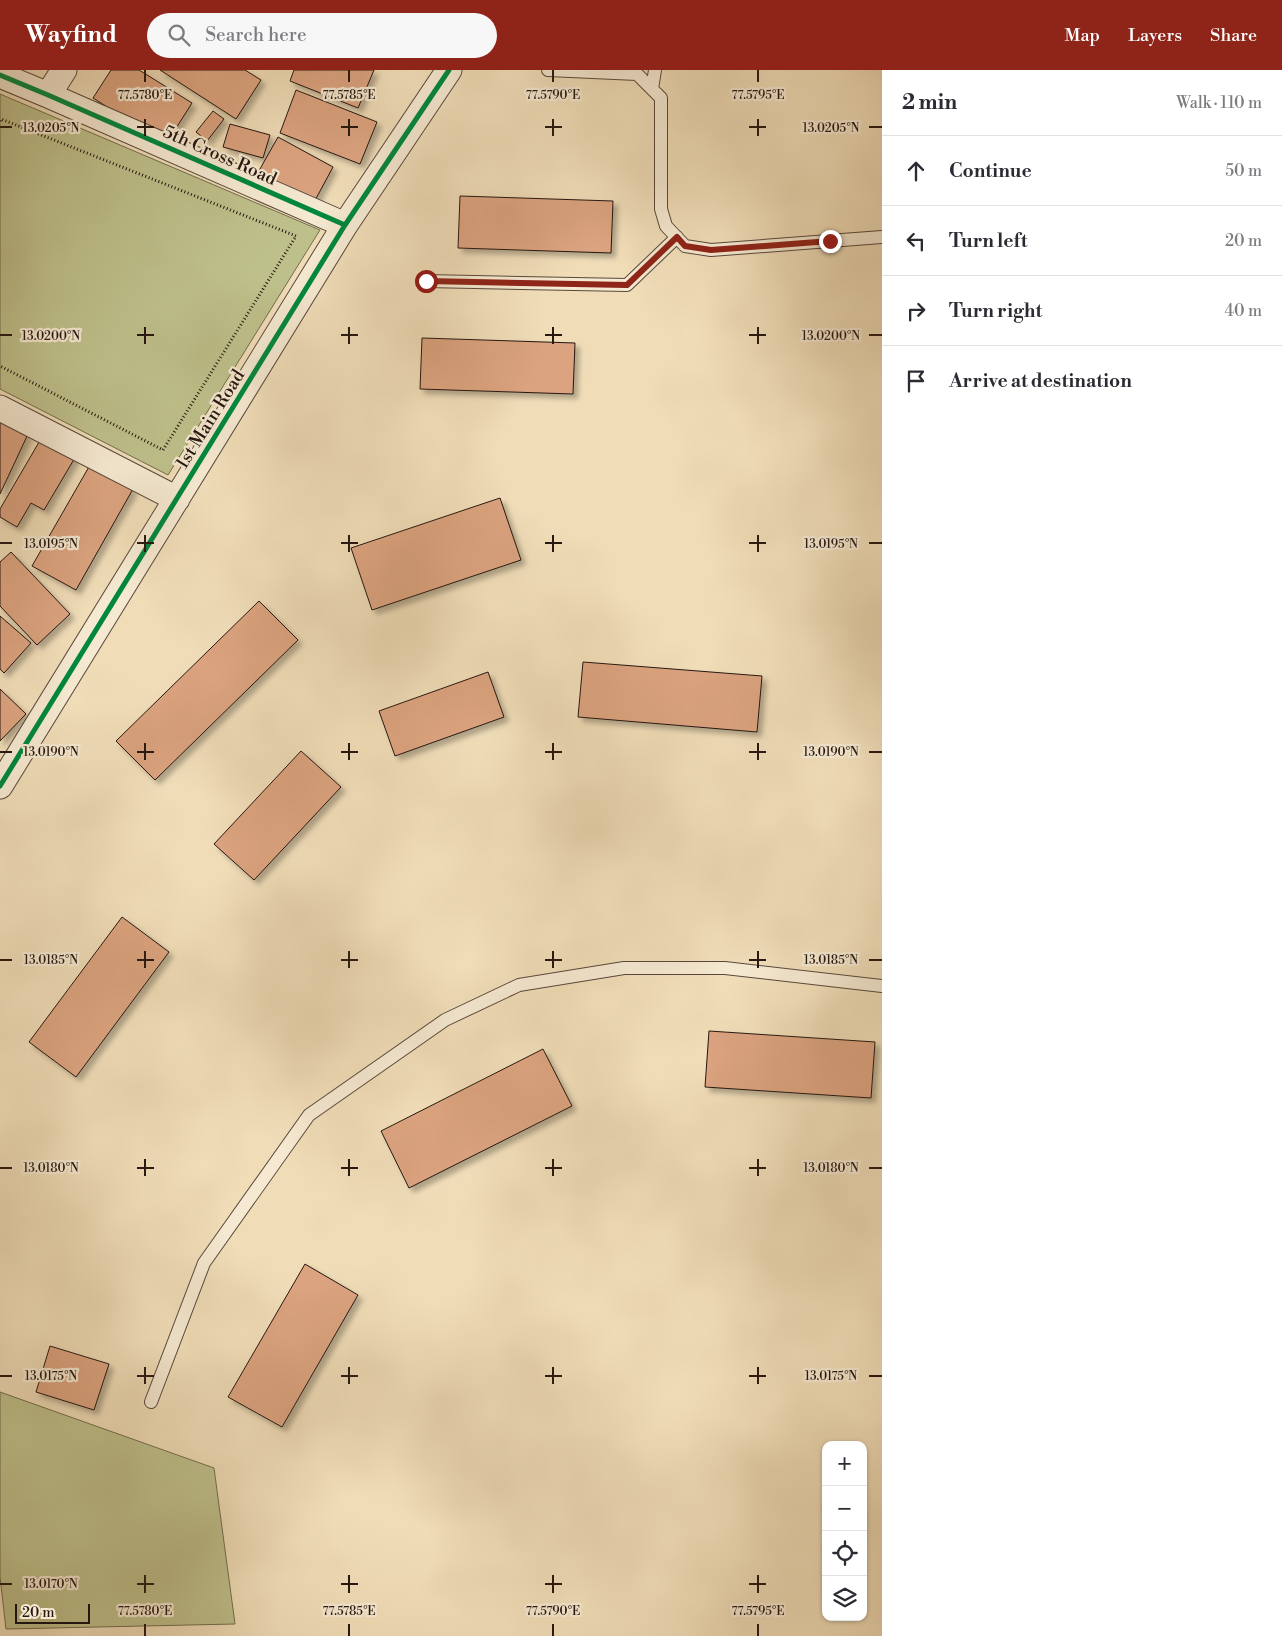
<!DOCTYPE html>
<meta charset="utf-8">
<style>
:root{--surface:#fff;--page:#f7f7f7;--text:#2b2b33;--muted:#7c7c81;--line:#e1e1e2;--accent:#8f2418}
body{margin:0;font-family:"Libre Bodoni",serif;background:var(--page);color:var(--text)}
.controls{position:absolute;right:15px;bottom:15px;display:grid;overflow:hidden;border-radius:10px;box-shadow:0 1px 4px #0004}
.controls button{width:45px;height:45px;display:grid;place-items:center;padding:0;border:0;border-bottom:1px solid var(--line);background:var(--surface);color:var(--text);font:25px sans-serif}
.scale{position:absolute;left:15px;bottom:12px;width:75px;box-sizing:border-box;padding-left:5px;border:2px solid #261711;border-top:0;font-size:14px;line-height:18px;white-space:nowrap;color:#261711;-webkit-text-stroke:4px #f5e9d1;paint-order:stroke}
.stop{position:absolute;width:15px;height:15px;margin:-11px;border:4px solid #8f2418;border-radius:50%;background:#fff}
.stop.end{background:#8f2418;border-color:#fff;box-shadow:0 1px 5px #0008}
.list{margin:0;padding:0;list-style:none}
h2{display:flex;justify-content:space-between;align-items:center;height:65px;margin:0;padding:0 20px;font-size:21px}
h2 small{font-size:16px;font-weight:400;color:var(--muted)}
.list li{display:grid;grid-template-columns:32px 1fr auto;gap:15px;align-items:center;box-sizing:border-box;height:70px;padding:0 20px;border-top:1px solid var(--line)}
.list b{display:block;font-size:19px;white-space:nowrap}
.list em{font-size:16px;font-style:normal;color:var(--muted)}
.icon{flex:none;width:28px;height:28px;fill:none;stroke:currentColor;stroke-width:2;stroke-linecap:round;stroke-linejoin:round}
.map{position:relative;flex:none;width:882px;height:1566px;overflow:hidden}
header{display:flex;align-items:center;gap:30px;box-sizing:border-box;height:70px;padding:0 25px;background:var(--accent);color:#fff}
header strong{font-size:24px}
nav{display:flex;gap:28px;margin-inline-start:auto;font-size:18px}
.search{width:350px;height:45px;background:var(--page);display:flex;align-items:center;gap:12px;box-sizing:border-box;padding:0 18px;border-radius:28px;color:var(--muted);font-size:19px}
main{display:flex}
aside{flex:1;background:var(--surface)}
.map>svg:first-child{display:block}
.green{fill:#bec08b;stroke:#726c4e}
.building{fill:#dba37f;stroke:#261711;filter:url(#shadow)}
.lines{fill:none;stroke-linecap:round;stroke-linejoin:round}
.service-casing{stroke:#58483b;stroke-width:14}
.minor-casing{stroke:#58483b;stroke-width:27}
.path{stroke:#261711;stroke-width:3;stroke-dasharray:1 2.5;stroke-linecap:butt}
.service{stroke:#f5e9d1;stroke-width:12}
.minor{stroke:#f5e9d1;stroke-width:25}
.cycleway-casing{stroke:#f5e9d1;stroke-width:8}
.cycleway{stroke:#00873e;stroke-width:5}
.route{stroke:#8f2418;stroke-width:6}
.ticks{fill:none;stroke:#261711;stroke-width:2}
.labels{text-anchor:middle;stroke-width:4.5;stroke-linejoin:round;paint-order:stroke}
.street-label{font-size:18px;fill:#261711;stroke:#f5e9d1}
.ticks-label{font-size:12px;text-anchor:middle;fill:#261711;stroke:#f5e9d1;stroke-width:4.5;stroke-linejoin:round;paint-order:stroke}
</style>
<header>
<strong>Wayfind</strong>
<div class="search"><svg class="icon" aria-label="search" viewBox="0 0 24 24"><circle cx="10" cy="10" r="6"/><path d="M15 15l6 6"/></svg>Search here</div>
<nav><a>Map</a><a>Layers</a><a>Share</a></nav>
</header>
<main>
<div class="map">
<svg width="882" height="1566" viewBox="0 0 882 1566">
<defs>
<filter id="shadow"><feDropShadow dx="4.5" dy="4.5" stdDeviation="2.5" flood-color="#0004"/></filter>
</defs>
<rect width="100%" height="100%" fill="#f0ddb8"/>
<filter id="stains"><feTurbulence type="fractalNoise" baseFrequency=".004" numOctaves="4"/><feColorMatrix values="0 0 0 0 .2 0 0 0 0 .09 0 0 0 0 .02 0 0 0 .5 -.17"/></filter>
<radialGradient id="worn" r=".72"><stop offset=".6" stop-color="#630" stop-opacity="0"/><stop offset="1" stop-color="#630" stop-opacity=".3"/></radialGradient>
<path class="green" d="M0 24 320 160 168 405 0 319Z
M0 1322 214 1398 235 1554 6 1559 0 1507Z"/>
<path class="building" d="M111 0H139L192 33 166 74 93 28Z
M160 0H245L261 10 236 49Z
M294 0H374L358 38 290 11Z
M296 20 377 52 360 94 280 63Z
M213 41 224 49 207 71 196 62Z
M230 54 270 65 263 88 223 77Z
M278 67 333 97 312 136 256 106Z
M460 126 613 131 611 183 458 178Z
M422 268 575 273 573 324 420 319Z
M0 351 28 364 0 424Z
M42 367 76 386 44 440 31 433 17 457 0 447V439Z
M90 395 133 419 76 520 32 496Z
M500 428 521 490 372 540 351 478Z
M11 482 70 544 37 575 0 536V492Z
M259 531 298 570 155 710 116 671Z
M0 546 31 573 4 603 0 599Z
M583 592 762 606 757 662 578 647Z
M488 602 504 647 395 686 379 641Z
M0 619 26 644 0 671Z
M301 681 341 717 254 810 214 774Z
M122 847 169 882 76 1007 29 972Z
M709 961 875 972 871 1028 705 1017Z
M543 979 572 1036 409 1118 381 1061Z
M305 1194 358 1225 282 1357 228 1327Z
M50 1276 109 1294 94 1340 36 1322Z"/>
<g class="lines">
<g class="service-casing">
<path id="service" d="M548 0 637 4 661 28V139L666 156 685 176 711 180 882 167
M652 19 655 0
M426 211 627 215 677 167
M151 1332 204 1193 309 1045 445 950 519 915 624 898H725L882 916"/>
</g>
<g class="minor-casing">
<path id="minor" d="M0 5 48 25 345 155
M48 25 64 0
M0 338 177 429
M0 716 345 155 449 0"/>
</g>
<path class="path" d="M0 51 1 49 296 166 163 380 0 296"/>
<use href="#service" class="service"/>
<use href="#minor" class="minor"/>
<g class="cycleway-casing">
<path id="cycleway" d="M0 5 48 25 345 155
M0 716 345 155 449 0"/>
</g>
<use href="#cycleway" class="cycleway"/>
</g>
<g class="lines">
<path class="route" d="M426 211 627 215 677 167 685 176 711 180 830 171"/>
</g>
<path class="ticks" d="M145 0V12M349 0V12M553 0V12M758 0V12M145 49V66M349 49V66M553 49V66M758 49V66M0 57H12M137 57H154M341 57H358M545 57H562M749 57H766M869 57H882M145 257V274M349 257V274M553 257V274M758 257V274M0 265H12M137 265H154M341 265H358M545 265H562M749 265H766M869 265H882M145 465V482M349 465V482M553 465V482M758 465V482M0 473H12M137 473H154M341 473H358M545 473H562M749 473H766M869 473H882M145 673V690M349 673V690M553 673V690M758 673V690M0 682H12M137 682H154M341 682H358M545 682H562M749 682H766M869 682H882M145 881V898M349 881V898M553 881V898M758 881V898M0 890H12M137 890H154M341 890H358M545 890H562M749 890H766M869 890H882M145 1089V1106M349 1089V1106M553 1089V1106M758 1089V1106M0 1098H12M137 1098H154M341 1098H358M545 1098H562M749 1098H766M869 1098H882M145 1297V1314M349 1297V1314M553 1297V1314M758 1297V1314M0 1306H12M137 1306H154M341 1306H358M545 1306H562M749 1306H766M869 1306H882M145 1505V1523M349 1505V1523M553 1505V1523M758 1505V1523M0 1514H12M137 1514H154M341 1514H358M545 1514H562M749 1514H766M145 1554V1566M349 1554V1566M553 1554V1566M758 1554V1566"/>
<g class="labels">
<g class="street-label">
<text transform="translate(220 85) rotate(24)" y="6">5th Cross Road</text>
<text transform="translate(210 349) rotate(-58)" y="6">1st Main Road</text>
</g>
</g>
<g class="ticks-label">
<text x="145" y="29">77.5780°E</text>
<text x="349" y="29">77.5785°E</text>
<text x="553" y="29">77.5790°E</text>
<text x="758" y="29">77.5795°E</text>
<text x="51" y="62">13.0205°N</text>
<text x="831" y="62">13.0205°N</text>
<text x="51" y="270">13.0200°N</text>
<text x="831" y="270">13.0200°N</text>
<text x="51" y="478">13.0195°N</text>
<text x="831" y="478">13.0195°N</text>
<text x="51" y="686">13.0190°N</text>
<text x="831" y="686">13.0190°N</text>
<text x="51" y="894">13.0185°N</text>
<text x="831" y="894">13.0185°N</text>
<text x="51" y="1102">13.0180°N</text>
<text x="831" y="1102">13.0180°N</text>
<text x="51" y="1310">13.0175°N</text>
<text x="831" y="1310">13.0175°N</text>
<text x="51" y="1518">13.0170°N</text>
<text x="145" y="1545">77.5780°E</text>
<text x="349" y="1545">77.5785°E</text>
<text x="553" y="1545">77.5790°E</text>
<text x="758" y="1545">77.5795°E</text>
</g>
<rect width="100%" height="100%" filter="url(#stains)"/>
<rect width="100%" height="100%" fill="url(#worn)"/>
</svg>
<div class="controls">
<button>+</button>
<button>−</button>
<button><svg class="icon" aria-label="locate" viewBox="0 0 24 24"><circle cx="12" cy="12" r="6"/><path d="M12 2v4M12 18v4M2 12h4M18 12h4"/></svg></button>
<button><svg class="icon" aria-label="layers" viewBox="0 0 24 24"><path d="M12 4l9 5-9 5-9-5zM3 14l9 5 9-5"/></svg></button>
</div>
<div class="scale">20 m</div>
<div class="stop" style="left:426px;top:211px"></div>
<div class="stop end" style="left:830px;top:171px"></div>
</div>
<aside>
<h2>2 min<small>Walk · 110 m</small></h2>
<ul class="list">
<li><svg class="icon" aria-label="ahead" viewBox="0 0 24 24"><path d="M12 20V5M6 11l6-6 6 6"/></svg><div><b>Continue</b></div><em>50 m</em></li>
<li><svg class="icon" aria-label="left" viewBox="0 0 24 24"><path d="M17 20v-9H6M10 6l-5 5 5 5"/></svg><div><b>Turn left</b></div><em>20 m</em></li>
<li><svg class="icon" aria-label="right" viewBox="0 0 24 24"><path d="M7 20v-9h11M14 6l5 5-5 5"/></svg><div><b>Turn right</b></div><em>40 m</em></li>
<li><svg class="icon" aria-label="arrive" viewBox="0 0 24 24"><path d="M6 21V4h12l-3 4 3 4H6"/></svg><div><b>Arrive at destination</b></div></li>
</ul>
</aside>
</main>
